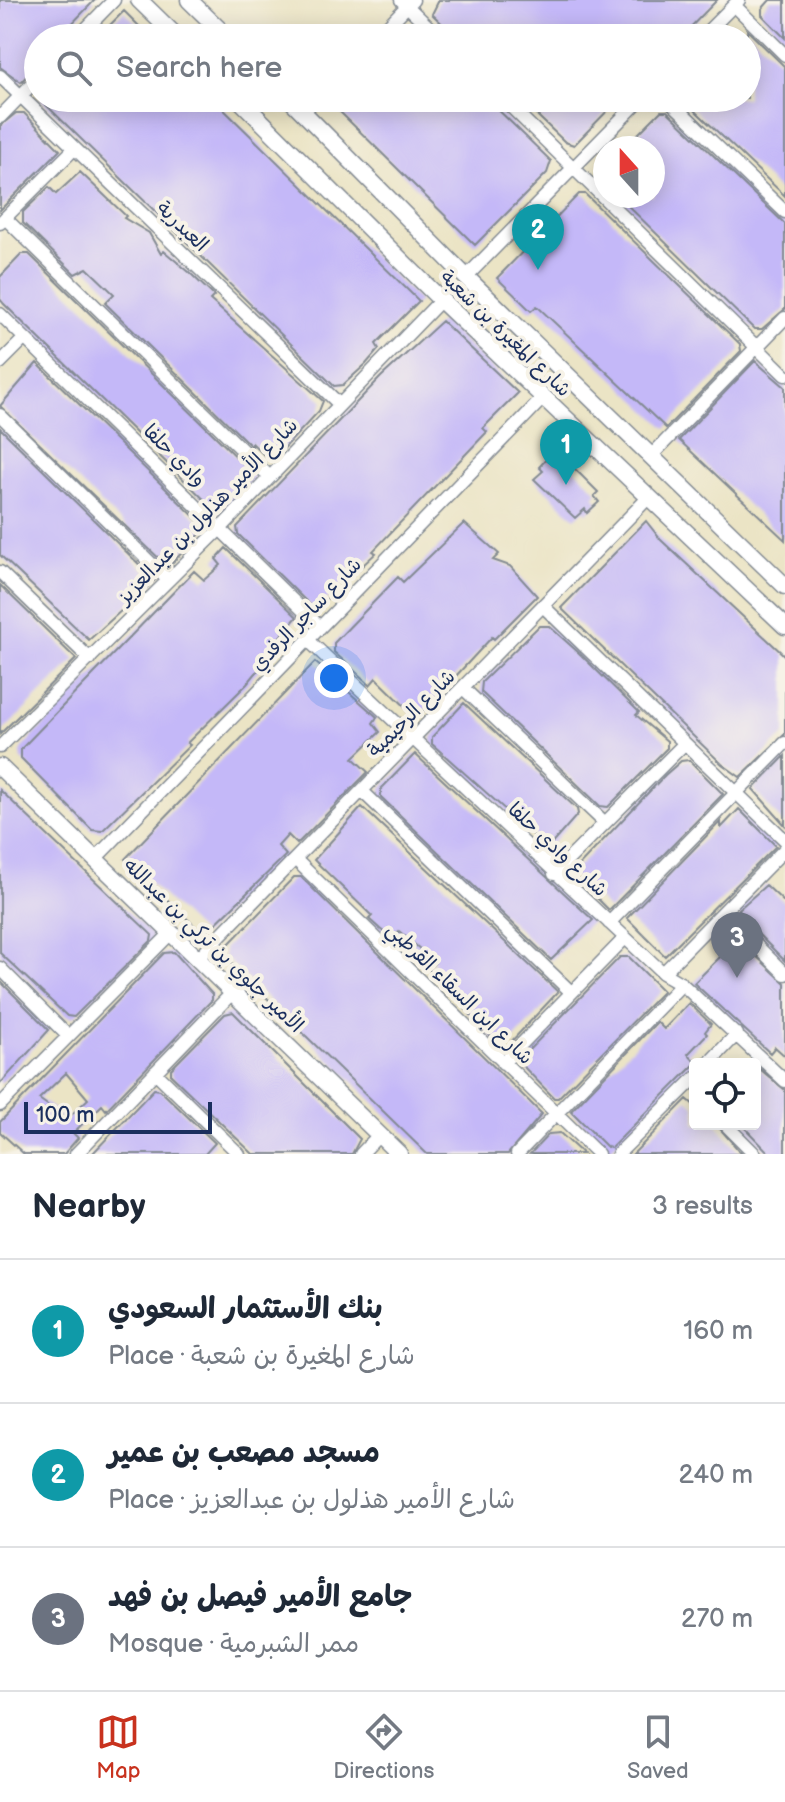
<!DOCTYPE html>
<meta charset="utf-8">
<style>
:root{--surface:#fff;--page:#f6f6f7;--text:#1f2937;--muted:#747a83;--line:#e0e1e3;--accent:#c8321e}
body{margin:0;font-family:"Balsamiq Sans","Playpen Sans Arabic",sans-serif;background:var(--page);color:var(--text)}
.controls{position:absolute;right:24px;bottom:24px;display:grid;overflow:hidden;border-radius:8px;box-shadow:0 4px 20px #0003}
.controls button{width:72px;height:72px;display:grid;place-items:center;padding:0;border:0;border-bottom:2px solid var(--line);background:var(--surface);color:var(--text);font:40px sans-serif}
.compass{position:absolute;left:593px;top:136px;width:72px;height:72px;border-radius:50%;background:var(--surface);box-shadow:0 4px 20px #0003;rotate:339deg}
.scale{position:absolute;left:24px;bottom:20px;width:188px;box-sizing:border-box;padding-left:8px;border:4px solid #1b2f5e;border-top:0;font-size:22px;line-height:28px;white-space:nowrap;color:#1b2f5e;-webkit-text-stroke:6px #f7f3e8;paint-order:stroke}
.you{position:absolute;left:334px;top:678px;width:28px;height:28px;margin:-20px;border:6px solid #fff;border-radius:50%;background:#1a73e8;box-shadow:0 0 0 12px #1a73e833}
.badge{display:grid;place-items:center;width:52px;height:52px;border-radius:50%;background:var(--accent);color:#fff;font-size:26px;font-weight:700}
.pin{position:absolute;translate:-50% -66px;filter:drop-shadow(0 2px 4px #0008)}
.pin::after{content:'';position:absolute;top:42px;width:28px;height:24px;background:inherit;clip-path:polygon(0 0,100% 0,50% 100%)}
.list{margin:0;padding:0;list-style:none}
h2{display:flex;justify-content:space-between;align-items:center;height:104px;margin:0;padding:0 32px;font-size:34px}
h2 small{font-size:26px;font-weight:400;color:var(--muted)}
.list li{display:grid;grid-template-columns:52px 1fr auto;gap:24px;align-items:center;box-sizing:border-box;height:144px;padding:0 32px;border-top:2px solid var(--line)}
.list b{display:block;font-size:30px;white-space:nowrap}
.list p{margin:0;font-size:26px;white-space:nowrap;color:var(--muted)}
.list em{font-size:26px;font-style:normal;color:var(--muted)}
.icon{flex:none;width:44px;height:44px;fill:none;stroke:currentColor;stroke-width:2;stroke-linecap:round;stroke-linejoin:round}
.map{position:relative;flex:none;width:785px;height:1154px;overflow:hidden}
.search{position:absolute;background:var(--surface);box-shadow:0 4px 20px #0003;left:24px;right:24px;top:24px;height:88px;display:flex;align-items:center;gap:20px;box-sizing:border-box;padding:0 28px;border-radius:44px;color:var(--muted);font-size:30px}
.sheet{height:536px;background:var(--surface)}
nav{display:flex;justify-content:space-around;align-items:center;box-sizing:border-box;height:112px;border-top:2px solid var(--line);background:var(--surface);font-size:22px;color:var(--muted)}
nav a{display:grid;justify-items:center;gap:4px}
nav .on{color:var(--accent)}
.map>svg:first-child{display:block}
.building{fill:#c4b8f8;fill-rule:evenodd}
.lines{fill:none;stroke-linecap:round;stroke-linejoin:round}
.minor-casing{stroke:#838a92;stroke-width:15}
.tertiary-casing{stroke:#838a92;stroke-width:19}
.minor{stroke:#fff;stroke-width:12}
.tertiary{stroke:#fff;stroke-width:16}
.labels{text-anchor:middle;stroke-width:8;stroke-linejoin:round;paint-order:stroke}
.street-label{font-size:20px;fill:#1b2f5e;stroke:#f7f3e8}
</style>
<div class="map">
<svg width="785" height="1154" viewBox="0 0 785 1154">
<rect width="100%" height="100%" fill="#f7f3e8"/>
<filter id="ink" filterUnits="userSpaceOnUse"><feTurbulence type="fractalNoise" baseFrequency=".0125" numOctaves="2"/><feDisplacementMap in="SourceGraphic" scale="16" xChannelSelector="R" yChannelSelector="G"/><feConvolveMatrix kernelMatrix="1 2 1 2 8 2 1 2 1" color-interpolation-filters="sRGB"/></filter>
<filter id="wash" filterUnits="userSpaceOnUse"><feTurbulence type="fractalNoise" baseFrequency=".006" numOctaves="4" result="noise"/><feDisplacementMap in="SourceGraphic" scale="32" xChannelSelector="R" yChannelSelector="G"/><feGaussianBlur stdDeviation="1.8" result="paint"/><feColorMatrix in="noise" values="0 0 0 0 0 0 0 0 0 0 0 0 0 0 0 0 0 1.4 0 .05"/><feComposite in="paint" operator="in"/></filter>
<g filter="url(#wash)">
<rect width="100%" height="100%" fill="#ebe4c5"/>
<g id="blocks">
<path class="building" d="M0 0H95L58 38H38V64L21 82 0 67Z
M439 0H717L680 38H457L432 14Z
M770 0H785V38L762 15V9Z
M124 11 151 38H97Z
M747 30 785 67V196L682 98H747Z
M39 98H212L419 301 376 344 379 349 366 364 343 385 334 386Z
M342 98H486L551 161 547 173 475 245 334 106Z
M519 98H620L574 145 565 142Z
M661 111H667L785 224V309L762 329H754L618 196H653V148H624Z
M16 113H24L60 150 0 210V126Z
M80 172 126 216 124 218 149 233 161 254 164 251 189 272 214 296 210 300 323 401 319 411 274 459H268L252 443V447L105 303 114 294 87 268 75 274 23 223V212L49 187 56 194Z
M579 194H585L740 344 741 351 666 428 537 306 531 311 497 278Z
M22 254H29L254 474V479L219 514 4 304 0 299V277Z
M442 321 518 393 483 428 487 432 373 551 376 553 317 608 312 607 238 534 237 527 381 377Z
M755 361 785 387V540L679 440Z
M37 363 206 528 168 567 0 406Z
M0 428 155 580 89 640 0 555Z
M551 454 556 460 561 455 598 492 594 496 599 502 587 513 585 509 575 518 534 479 543 471 539 467Z
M646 521 661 540 785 656V734L740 777 722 764 561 608Z
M464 523 499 554 493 560 510 566 537 596 494 639 492 637 417 718 376 678 370 685 334 652V643L398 577 403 582Z
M226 548 297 617 271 647 273 652 247 684 187 743 190 745 102 831 92 830 21 758V749L194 571 204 580 221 565 216 559Z
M0 585 76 659 0 734Z
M539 626H549L579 653 639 712 636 715 667 741V748L608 807 600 806 481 692 482 682Z
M315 662 377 717 373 723 380 732 353 758 368 772 297 844 288 835 278 846 286 855 204 935 125 859Z
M464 703 577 809 578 814 548 848 432 744V737Z
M415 754 593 920 551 960 381 797V789Z
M785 756V825L753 789Z
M689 760 723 794 609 910 572 873 665 775 681 761Z
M0 790 152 935 151 941 74 1017 67 1016 0 953Z
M362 807 558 992 507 1046H500L428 969 435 962 399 931 392 938 380 929 369 919 372 916 314 860Z
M739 809 776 846 665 956 627 918 721 821V828Z
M294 877H301L542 1114 508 1154H427L224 956V949Z
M766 885 785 903V961L739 915V909Z
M738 939 785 983V1056L775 1047 770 1053 694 983Z
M174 952 212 994V1000L106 1110 102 1105 73 1133 78 1138 64 1154H24L0 1132V1122L164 953ZM66 1073 88 1099 67 1119 39 1099Z
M620 957H629L663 991 558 1098H554L518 1061Z
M0 981 49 1030 0 1084Z
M689 1003 711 1024 705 1032 707 1034 688 1054 696 1063 611 1148 607 1147 571 1111 657 1022 664 1029Z
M233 1012 360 1139 352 1154H253L171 1075V1069L225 1014Z
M755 1065 785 1090V1154H770L741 1124H755Z
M154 1089 160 1090 215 1143 205 1154H92Z
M687 1099 695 1106V1124H716L742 1154H633Z
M560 1133 583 1154H530L549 1134Z"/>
</g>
</g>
<g filter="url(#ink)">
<use href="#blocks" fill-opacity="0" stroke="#838a92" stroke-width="2"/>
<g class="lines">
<g class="minor-casing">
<path id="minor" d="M401 0 440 38
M734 5 785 55
M77 38 114 0
M376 38 413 0
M701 38 739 0
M0 76 339 404
M502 98 785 375
M667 98 785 212
M303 112 317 98
M0 117 38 78
M5 218 270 477
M0 223 74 149
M466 277 642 98
M0 314 320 627
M0 363 24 339
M0 415 168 580
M653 454 785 318
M0 572 90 659
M543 606 785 840
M308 640 663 973 682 984 785 1081
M464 689 605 823
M0 747 221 528 441 300
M362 791 571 992
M96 858 544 397
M296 860 598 1154
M554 874 684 744
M723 912 785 974
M609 923 785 743
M199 957 650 496
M0 968 68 1036
M663 973 785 849
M503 1063 625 938
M708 1064 737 1034
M155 1072 239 1154
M0 1105 172 932
M725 1124 755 1154
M76 1154 234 991
M361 1154 379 1135
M517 1154 682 984
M618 1154 695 1078"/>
</g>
<g class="tertiary-casing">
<path id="tertiary" d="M139 0 178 38
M189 0 228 38
M238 98 441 300 785 626
M289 98 466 277 785 586
M0 767 399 1154"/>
</g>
<use href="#minor" class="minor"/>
<use href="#tertiary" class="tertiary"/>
</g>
</g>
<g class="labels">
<g class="street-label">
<text transform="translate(183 226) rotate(44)" y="7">العبدرية</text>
<text transform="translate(506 333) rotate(44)" y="7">شارع المغيرة بن شعبة</text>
<text transform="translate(175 455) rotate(45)" y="7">وادي حلفا</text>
<text transform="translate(207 511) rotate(-46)" y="7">شارع الأمير هذلول بن عبدالعزيز</text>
<text transform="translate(306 614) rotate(-46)" y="7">شارع ساجر الرفدي</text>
<text transform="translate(411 713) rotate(-45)" y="7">شارع الرحيمية</text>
<text transform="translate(558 849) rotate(43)" y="7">شارع وادي حلفا</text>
<text transform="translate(214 945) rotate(44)" y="7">الأمير جلوي بن تركي بن عبدالله</text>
<text transform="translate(460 993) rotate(44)" y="7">شارع ابن السقاء القرطبي</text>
</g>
</g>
</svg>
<div class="controls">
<button><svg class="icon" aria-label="locate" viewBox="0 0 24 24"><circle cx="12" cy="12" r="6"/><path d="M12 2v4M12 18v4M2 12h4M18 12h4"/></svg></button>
</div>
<svg class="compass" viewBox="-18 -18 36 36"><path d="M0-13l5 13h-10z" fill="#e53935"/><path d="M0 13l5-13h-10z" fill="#747a83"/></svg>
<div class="scale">100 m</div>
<div class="you"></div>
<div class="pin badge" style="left:566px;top:485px;background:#0f9aa8">1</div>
<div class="pin badge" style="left:538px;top:270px;background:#0f9aa8">2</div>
<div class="pin badge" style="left:737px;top:978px;background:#6b7280">3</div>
<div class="search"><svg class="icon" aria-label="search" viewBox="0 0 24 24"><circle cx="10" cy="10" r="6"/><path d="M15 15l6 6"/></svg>Search here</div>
</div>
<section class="sheet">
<h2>Nearby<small>3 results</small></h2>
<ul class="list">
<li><span class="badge" style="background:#0f9aa8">1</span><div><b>بنك الأستثمار السعودي</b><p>Place · شارع المغيرة بن شعبة</p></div><em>160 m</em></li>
<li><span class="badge" style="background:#0f9aa8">2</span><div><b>مسجد مصعب بن عمير</b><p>Place · شارع الأمير هذلول بن عبدالعزيز</p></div><em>240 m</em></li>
<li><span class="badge" style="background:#6b7280">3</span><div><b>جامع الأمير فيصل بن فهد</b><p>Mosque · ممر الشبرمية</p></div><em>270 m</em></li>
</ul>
</section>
<nav>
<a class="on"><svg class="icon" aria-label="map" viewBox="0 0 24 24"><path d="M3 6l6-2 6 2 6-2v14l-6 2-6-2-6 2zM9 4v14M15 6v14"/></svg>Map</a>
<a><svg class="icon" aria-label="directions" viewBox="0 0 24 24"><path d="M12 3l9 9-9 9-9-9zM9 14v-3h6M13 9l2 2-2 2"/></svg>Directions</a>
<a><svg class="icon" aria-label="saved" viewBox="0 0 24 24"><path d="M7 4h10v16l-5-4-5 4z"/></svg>Saved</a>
</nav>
